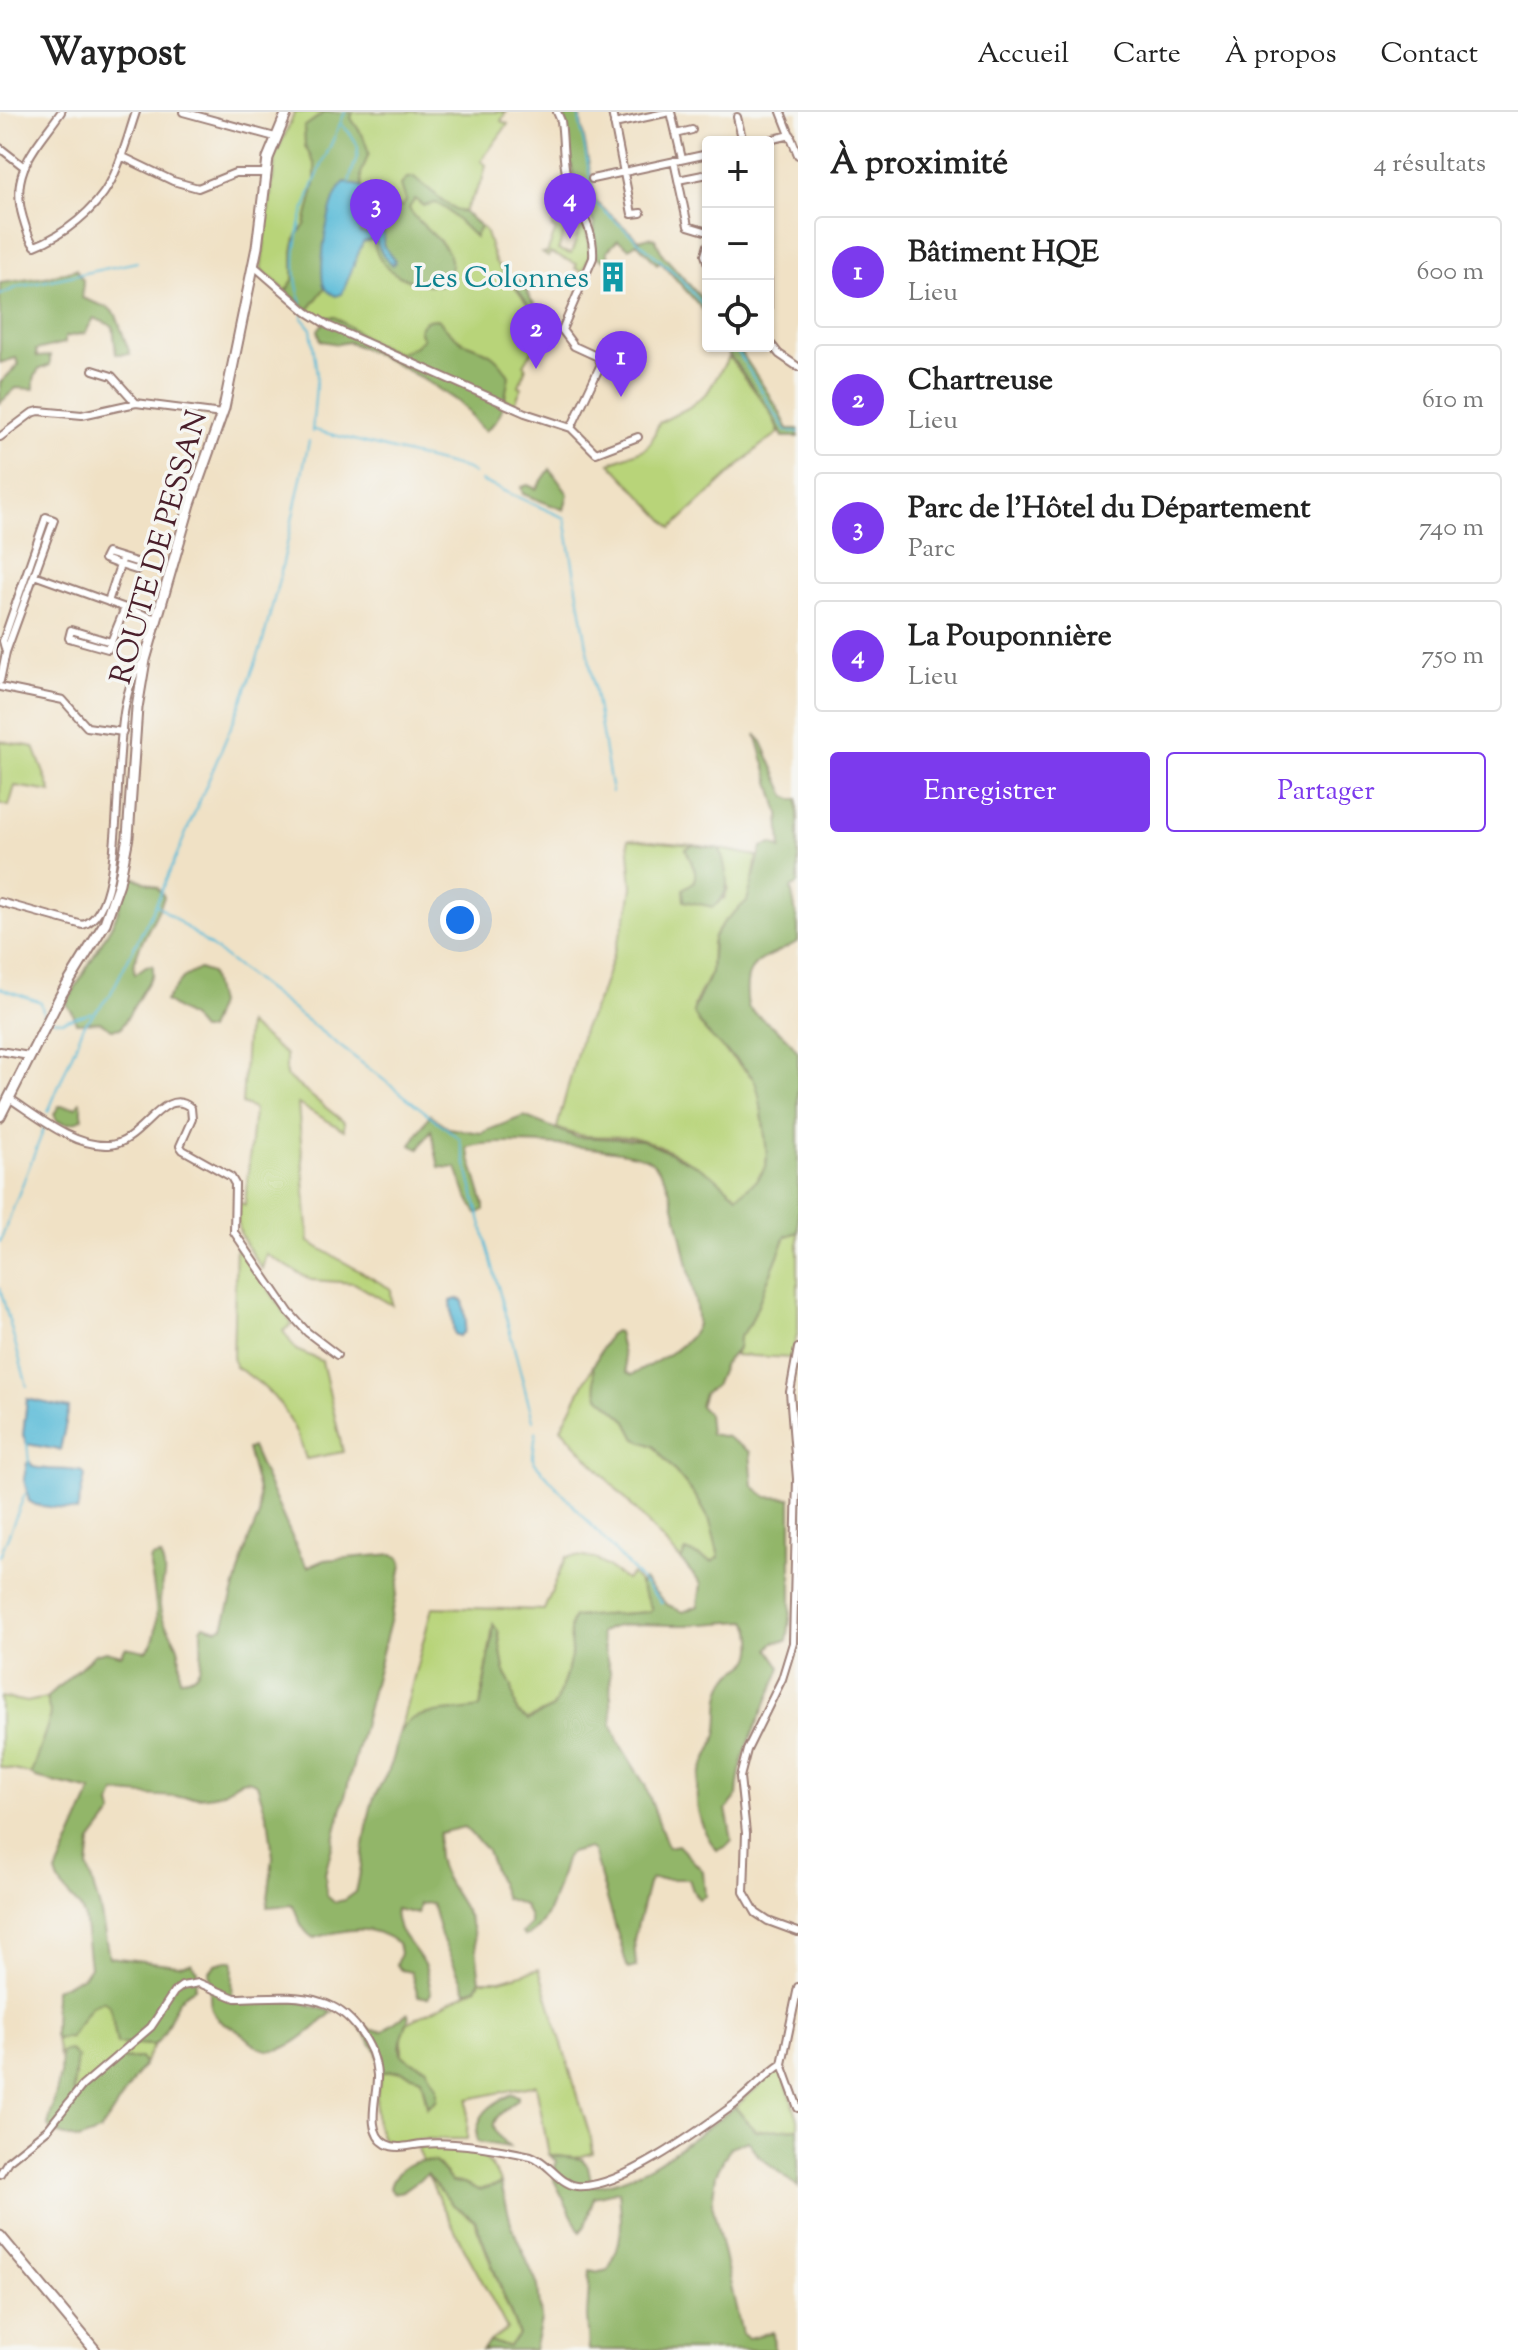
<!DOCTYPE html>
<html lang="fr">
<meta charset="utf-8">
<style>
:root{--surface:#fff;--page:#f6f6f6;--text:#222;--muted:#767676;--line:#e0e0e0;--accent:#7c3aed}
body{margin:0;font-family:"Sorts Mill Goudy",serif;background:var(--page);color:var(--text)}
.controls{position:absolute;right:24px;top:24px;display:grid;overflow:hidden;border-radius:8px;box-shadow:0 2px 6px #0004}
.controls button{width:72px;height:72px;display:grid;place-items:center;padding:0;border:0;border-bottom:2px solid var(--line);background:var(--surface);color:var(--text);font:40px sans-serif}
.you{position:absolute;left:460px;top:808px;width:28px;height:28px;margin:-20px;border:6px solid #fff;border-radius:50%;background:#1a73e8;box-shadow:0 0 0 12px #1a73e833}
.badge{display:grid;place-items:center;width:52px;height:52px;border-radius:50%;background:var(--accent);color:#fff;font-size:26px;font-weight:700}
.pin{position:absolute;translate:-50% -66px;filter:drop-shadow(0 2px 4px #0008)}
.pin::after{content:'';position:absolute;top:42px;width:28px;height:24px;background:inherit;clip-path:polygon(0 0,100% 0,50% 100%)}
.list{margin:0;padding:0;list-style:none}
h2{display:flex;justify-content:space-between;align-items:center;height:104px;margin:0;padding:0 32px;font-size:34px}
h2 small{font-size:26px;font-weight:400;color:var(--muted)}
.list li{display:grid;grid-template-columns:52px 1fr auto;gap:24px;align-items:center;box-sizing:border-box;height:112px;margin:0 16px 16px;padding:0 16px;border:2px solid var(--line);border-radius:8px}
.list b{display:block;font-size:30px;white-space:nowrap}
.list p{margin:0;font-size:26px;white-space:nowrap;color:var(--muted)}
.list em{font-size:26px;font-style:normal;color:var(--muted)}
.actions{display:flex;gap:16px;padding:24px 32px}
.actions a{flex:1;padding:18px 0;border:2px solid var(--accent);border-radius:8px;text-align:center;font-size:28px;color:var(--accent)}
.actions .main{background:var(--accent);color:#fff}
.icon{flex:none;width:44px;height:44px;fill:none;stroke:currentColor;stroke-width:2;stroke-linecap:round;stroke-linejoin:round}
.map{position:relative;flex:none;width:798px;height:2238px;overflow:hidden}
header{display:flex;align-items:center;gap:48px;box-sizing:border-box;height:112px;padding:0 40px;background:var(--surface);border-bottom:2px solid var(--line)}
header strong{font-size:38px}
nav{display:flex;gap:44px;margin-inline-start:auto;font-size:28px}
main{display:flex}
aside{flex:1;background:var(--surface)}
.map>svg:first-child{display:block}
.green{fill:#b8d479;stroke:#817a52;stroke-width:2}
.forest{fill:#92b669;stroke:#6e6a4a;stroke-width:2}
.water{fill:#5abbd8;stroke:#526d82;stroke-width:2;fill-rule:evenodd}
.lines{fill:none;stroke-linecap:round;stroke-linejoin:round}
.stream{stroke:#5abbd8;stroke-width:2}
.street-casing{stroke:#9d8078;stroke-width:10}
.secondary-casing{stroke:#9d8078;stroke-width:13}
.street{stroke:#fff;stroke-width:6}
.secondary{stroke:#fff;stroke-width:9}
.labels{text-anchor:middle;stroke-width:7;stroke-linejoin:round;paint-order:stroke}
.culture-label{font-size:30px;fill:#0d838f;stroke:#f6f6f2;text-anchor:end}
.street-label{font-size:30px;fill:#4a1f2b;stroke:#f6f6f2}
</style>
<header>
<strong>Waypost</strong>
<nav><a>Accueil</a><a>Carte</a><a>À propos</a><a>Contact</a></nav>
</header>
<main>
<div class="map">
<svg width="798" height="2238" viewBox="0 0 798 2238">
<rect width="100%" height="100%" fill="#f6f6f2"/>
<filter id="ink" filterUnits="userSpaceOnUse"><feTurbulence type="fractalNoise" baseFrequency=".0125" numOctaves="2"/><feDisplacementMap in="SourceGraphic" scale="16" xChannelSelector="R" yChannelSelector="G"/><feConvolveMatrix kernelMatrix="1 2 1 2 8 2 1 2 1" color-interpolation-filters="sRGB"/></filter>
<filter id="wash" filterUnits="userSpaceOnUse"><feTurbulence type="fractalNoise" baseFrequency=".006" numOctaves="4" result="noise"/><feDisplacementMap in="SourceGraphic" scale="32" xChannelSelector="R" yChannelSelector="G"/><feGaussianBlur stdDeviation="1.8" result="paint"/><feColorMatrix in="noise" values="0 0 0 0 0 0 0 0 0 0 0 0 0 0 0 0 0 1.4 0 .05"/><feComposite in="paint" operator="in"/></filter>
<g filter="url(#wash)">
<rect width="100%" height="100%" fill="#f0e1c5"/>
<path class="green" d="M295 0H506L501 9 508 12 481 49 486 53 482 69 464 100 485 118 495 149 535 202 537 222 539 224 546 223 543 230 539 228 524 253 526 255 519 274 522 275 515 291 331 213 308 198 261 157 276 42Z
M562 105 564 106 562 117 565 119 558 138 571 142 581 114 586 117 590 141 583 160 575 156 577 152 550 141 548 145 542 141H547L556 118 552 116 554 109Z
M729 245 770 299 779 321 760 334 672 416 610 351 645 337 651 330 659 311 688 296 707 281Z
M0 629 34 635 51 680 15 674 9 694 0 692Z
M628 727 693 733 686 737 695 759V769L724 787 728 776 720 737 757 744 751 780 747 790 712 830 711 860 694 893 696 905 722 936 754 967 759 977 767 1041 766 1054 754 1071 737 1084C714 1064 659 1028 629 1025 601 1023 585 1028 557 1016L583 918 600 883 629 795 632 775Z
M247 912 286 943V964L344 1010V1018L298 992 309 1130 391 1177 392 1193 354 1171 311 1168 266 1142 262 1157C244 1129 236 1124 237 1089L245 1093 254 997 242 992Z
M798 1120V1219L791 1246 734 1243 738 1236 739 1226 750 1212 786 1124Z
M236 1129 292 1212 283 1219 296 1238 322 1249 343 1340 306 1347C292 1303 276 1279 236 1255L233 1248Z
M593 1254 600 1284 626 1308 636 1327 654 1334 697 1386 710 1409 719 1445 712 1450 686 1439 681 1448 561 1316Z
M577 1444 596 1447 626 1468 632 1462 639 1470 652 1497 649 1500 574 1505C567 1517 573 1531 571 1545 567 1563 561 1579 553 1596L527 1608 517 1600 512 1575 504 1558 498 1519 493 1514 480 1596 407 1611 399 1623 432 1495 544 1498 566 1445Z
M0 1585 27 1590 46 1586 51 1603 31 1662 0 1655Z
M539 1857 591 2027 593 2041 575 2046 549 2043 536 1973 468 1987 467 2027H420L396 2032 384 2029C371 2012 376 1979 382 1960L401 1959 421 1966 427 1995 437 1975 402 1943V1923L407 1911 476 1876 480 1868H501Z
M104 1889 110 1893 117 1932 154 1933 144 1952 140 1946 118 1947 78 1984 73 1979 76 1952 61 1940 59 1944 56 1927 70 1925 91 1894Z
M782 1959 798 2007V2016L755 2019 735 1995 775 1960Z
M430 2034 480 2040 495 2059 501 2072 478 2078 464 2071 452 2070 435 2050H423L417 2035Z
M427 2061 452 2092 474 2108 519 2224 508 2234 489 2230 507 2217C481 2164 450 2115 427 2061Z"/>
<path class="forest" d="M325 0H353L351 6 363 24 369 41 361 62 362 75 345 70C325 88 326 144 323 170L325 176 308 198 286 179 293 168V139L297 123 305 113 315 72V53L305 34 304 15Z
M564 0H579L596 90 639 128 650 125 655 127 663 143 708 194V208L704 203 705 200 660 149 657 152 637 131 629 136 618 128 607 139 609 147 604 149 596 144 594 112 574 69Z
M414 65 452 96 463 100 480 114 475 125 446 97 436 91 423 94 415 87 409 96C419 119 475 140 440 173 412 173 382 163 374 133L377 128 380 138 387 140 383 133 382 96 372 84 379 82 390 91 402 95 406 89 401 73 407 66Z
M76 157 83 168 82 186 109 196 116 203 130 242H116L113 214 94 206 85 221 65 225V231L36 238 37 245 50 244V253L38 258 34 267V277L16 276 0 291V271L19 252 16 246 0 251V171L52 164Z
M516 167 526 172C526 193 549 199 552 217L548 223 539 224 537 221 535 202 513 171Z
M328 205H335L376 233 397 242 412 236 423 227 419 218C423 208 428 207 438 207 445 215 453 225 463 230 486 240 495 240 509 264 505 284 504 307 485 319 474 312 470 298 460 291 425 267 388 246 348 230L338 232 321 229 318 218Z
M723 234H737L777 295 788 317H798V325H783L770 299Z
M550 357 568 382 564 398 523 382 521 375 528 373 536 377Z
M756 622 762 630 786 684 794 688 798 687V772L791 776 798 814V829C766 851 740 842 748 895 765 912 784 918 798 940V1120L786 1124 750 1212 739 1226 738 1236 724 1252 715 1274 704 1281 700 1294 708 1302 710 1322 727 1325 750 1340 753 1374 767 1385 791 1386V1501L787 1529 774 1530 769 1537 781 1555C766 1600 738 1636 737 1685L726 1697 732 1728 726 1735 717 1738C698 1716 691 1684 702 1657 707 1644 716 1632 718 1617 720 1601 717 1584 726 1569 737 1550 756 1561 753 1526 752 1519 752 1515 747 1509 727 1510 706 1512 685 1513 664 1514 615 1507 600 1522L610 1559 612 1612 618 1629 645 1673 668 1735 678 1733 703 1759 705 1784 699 1787 693 1779 689 1767H651L648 1772 634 1827 636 1855 628 1857 593 1739 589 1736 570 1741 566 1745C558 1768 549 1820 524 1824L522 1821 530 1813V1805L524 1793 505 1786 486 1737 464 1715 439 1721C430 1763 459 1778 471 1812 477 1829 477 1850 480 1868L476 1876 466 1879 441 1824 432 1791 419 1792 417 1802 396 1797C392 1816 413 1833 422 1849 428 1857 429 1870 431 1881L428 1886 418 1884 411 1860 401 1858 396 1853 400 1841 398 1831C370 1811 345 1817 314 1826 302 1820 298 1805 293 1793L267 1795 273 1745 269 1712 257 1672C238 1661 233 1678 218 1682 193 1689 142 1682 115 1681L111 1692 113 1701 91 1730 88 1756 100 1797 109 1845 178 1853 191 1851 197 1858 195 1876C166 1890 175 1915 154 1933L117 1932 110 1894 104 1889 91 1894 70 1925 56 1927 54 1924 55 1877 83 1865 90 1855 84 1804C78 1787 61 1783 56 1761L92 1679 36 1666 31 1662 51 1603 46 1586 95 1542 106 1539 121 1543 126 1535 145 1539C162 1527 156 1490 153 1471 152 1462 148 1455 151 1446L160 1444C170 1465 159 1473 160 1494 161 1510 169 1516 175 1529 182 1540 179 1555 180 1567 209 1568 200 1536 201 1517L204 1513 217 1517 223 1515 249 1427 259 1404 258 1378 247 1337 252 1335 300 1443 308 1455 324 1448 393 1442 400 1446 402 1453 394 1494 325 1762 327 1783 335 1790 345 1788 356 1780C363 1752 364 1723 371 1695 375 1678 387 1665 392 1650 397 1637 396 1619 408 1610 422 1598 461 1600 480 1596L493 1523V1512L498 1519 504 1558 512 1575 517 1600 528 1608 553 1596C561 1579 567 1563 571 1545 573 1531 566 1516 574 1505L649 1500 652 1497 639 1472 644 1468 666 1492 683 1500 698 1494 701 1472 681 1448 686 1439 712 1450 719 1445 710 1409 697 1386 654 1334 636 1327 626 1308 599 1284 595 1270 593 1254 609 1223 615 1219 618 1221 627 1261 632 1263C649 1253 694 1233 697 1211 699 1196 673 1081 665 1067 662 1062 654 1051 649 1048 630 1036 485 1024 467 1036L484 1093V1098L477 1102 466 1082 457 1056 439 1055 431 1018 419 1037 411 1033 430 1002 448 1016 481 1021 524 1004 576 1025 642 1028 698 1054 714 1064 737 1084C748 1076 761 1067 766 1053 769 1044 760 976 754 968 738 943 704 928 693 899L711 860 713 826 724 810 747 789 762 735 772 732 781 737 779 701Z
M693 733 720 737C726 760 735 780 713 795L684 789 683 777 695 769V759L686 737Z
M131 764 157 775 164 785C157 806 129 844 135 862L146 854 153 853V862L121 916 112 917 100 910 76 911 73 901 66 892 114 809Z
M199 857 211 861 218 892 208 918H201L191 906 165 889 183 866Z
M80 990 83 1006C75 1012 66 1013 57 1009L54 1002 59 994 76 995Z
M226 1849H233L232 1891 297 1889 333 1900C315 1914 284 1949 259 1935 252 1931 246 1924 239 1920 228 1911 217 1912 212 1897 207 1885 213 1873 209 1860L216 1852Z
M407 1901 409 1903C402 1934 387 1943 426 1955L437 1975V1987L428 1995 421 1966 401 1959 382 1960 376 1938 357 1911 356 1905 371 1918 383 1919Z
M69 1938 77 1945 73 1979 78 1984 118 1947 140 1946 144 1952 100 2020 78 2028 52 2020 48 2014 60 1964 61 1940Z
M512 1982 518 1984V1987C495 2007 482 2010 509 2035L477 2030C474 2003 491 1992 512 1982Z
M735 1995 755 2019 798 2016V2075L758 2043 748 2028 730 2035 716 2062 712 2091 742 2222 748 2226 773 2220 774 2238H589L587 2204 590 2158 599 2160 608 2158C624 2128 622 2111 619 2079L594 2085 585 2114 580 2120 554 2068 556 2049 549 2043 582 2047 588 2054 592 2074C645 2070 693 2024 735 1995Z
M420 2049 435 2050 452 2070 464 2071 478 2078 501 2072 512 2115 538 2174 541 2208 534 2238H482L489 2230 508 2234 519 2223 475 2108 452 2092 427 2062 403 2079 393 2081 390 2076C393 2061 406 2052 420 2049Z"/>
<path class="water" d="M345 70 362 75 380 93 384 106 383 133 395 149 393 153 383 143 375 127 363 130 342 182 336 184C330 181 325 178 323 171 319 150 328 83 345 70ZM359 86 377 99 379 109 369 122 360 121 357 109Z
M457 1187 463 1188 466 1210 464 1220 459 1224 454 1222 451 1189Z
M27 1287 69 1296 60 1338 27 1332 23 1323Z
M30 1350 33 1355C50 1359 65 1356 83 1360L85 1364 77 1399 36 1393 29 1389 24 1367 27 1351Z"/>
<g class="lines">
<path class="stream" d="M578 0 595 91 678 164 708 199
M342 13C368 38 356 40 349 71
M0 183 18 175 137 150
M302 191C278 127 322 58 345 0
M303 201 302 206 311 217 317 263 312 320
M734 234 786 319 798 320
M314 318 468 357 474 362
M481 369 565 406 612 680
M156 792 459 1026 533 1308
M0 876 41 890 44 904
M52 908 63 909 91 901
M48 1000 84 913 110 883 156 792 239 596 262 533 281 460 309 329
M0 1130 45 1014
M0 1176 27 1274
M536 1319 533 1345 535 1351 662 1491
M27 1330 29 1352
M0 1444 25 1382"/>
</g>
</g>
<g filter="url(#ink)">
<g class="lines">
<g class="street-casing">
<path id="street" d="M61 0C36 36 9 59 23 106 26 115 28 127 35 134 64 123 95 98 110 71 122 49 128 23 136 0
M183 0 275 25
M557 0 561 9C564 30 562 54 569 73 579 99 595 117 593 146L562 218 574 234 598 245 601 252 571 316 596 341 638 325
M612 0 632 102 641 101
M671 0 682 47
M781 0 798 43
M737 5 743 30
M614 12 670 0
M676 22 692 18
M760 30 791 23
M0 36 23 54
M121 44 173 69 198 76 235 61H265
M674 49 688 114 708 120
M592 67 708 42
M678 68 708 62
M708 133 705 143 708 152
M253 153 307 200 329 214 525 301 571 316
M768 167V201
M768 228 779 242 798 255
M93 258 112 264 136 291
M0 325 32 301 39 299 82 303 136 291 222 302
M34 463 156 507
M108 490 120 453 136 458 139 451 107 441 104 447 120 453 123 446
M111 530 108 537 69 526 71 518 111 530 125 496
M0 569 6 540 54 408 46 405 3 529 6 540
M0 575 63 588 87 615 123 620
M0 790 83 813C138 795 99 587 145 548
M0 939 29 944
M9 986C37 1004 73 1035 109 1033 142 1032 163 972 191 996L192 1007 180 1034 183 1038 231 1065 235 1072 234 1120 289 1200 307 1220 337 1243
M798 1236 790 1280 797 1367 793 1531 782 1567 747 1638 740 1665 746 1721 744 1780 756 1801 768 1809 798 1820
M782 1952 798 1875
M782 1952 798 1996
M0 2062 8 2049 48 2017 82 1974 151 1915 174 1880 182 1874 199 1871 235 1886C264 1886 293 1881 321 1890 350 1898 375 1932 377 1963 378 1983 364 2020 386 2032 397 2038 410 2033 422 2032 454 2029 499 2037 531 2044 549 2050 559 2072 577 2074 619 2078 701 2017 735 1992 751 1979 765 1963 782 1952"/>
</g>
<g class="secondary-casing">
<path id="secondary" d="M0 1004 61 883 105 811 119 771 128 725 137 596 145 548 190 392 224 296 257 135 268 46 287 0
M0 2124 95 2238"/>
</g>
<use href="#street" class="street"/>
<use href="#secondary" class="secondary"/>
</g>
</g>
<defs>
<g id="building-bare" transform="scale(2.4)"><path d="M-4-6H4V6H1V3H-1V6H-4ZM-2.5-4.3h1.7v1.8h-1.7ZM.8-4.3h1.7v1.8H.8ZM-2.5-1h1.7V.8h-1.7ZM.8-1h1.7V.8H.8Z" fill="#0f9aa8" stroke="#f6f6f2" stroke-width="2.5" paint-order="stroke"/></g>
</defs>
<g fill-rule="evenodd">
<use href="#building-bare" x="613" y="165"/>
</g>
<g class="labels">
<g class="culture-label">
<text x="589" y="175">Les Colonnes</text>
</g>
<g class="street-label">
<text transform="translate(158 435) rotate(-74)" y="10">ROUTE DE PESSAN</text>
</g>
</g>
</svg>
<div class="controls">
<button>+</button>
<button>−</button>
<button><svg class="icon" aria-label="locate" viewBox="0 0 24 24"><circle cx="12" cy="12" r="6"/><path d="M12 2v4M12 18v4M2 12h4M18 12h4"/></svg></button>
</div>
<div class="you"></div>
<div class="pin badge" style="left:621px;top:285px">1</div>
<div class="pin badge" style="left:536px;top:257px">2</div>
<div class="pin badge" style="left:376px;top:133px">3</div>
<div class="pin badge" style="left:570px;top:127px">4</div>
</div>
<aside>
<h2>À proximité<small>4 résultats</small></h2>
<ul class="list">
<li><span class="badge">1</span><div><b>Bâtiment HQE</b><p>Lieu</p></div><em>600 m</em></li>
<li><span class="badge">2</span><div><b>Chartreuse</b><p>Lieu</p></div><em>610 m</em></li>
<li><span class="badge">3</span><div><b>Parc de l'Hôtel du Département</b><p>Parc</p></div><em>740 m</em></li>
<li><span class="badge">4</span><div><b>La Pouponnière</b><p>Lieu</p></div><em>750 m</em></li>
</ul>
<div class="actions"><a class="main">Enregistrer</a><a>Partager</a></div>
</aside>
</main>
